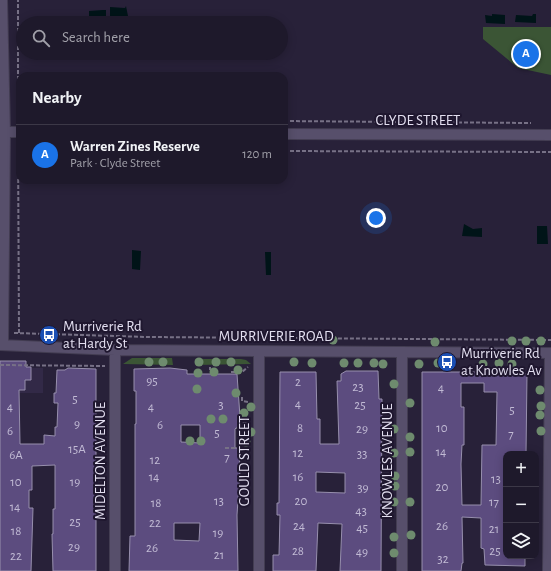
<!DOCTYPE html>
<meta charset="utf-8">
<style>
:root{--surface:#1e192b;--page:#2b2637;--text:#f1f3f6;--muted:#a1a0a9;--line:#3c3847;--accent:#1a73e8}
body{margin:0;font-family:"Alegreya Sans",sans-serif;background:var(--page);color:var(--text)}
.controls{position:absolute;right:12px;bottom:12px;display:grid;overflow:hidden;border-radius:8px;box-shadow:0 2px 10px #0003}
.controls button{width:36px;height:36px;display:grid;place-items:center;padding:0;border:0;border-bottom:1px solid var(--line);background:var(--surface);color:var(--text);font:20px sans-serif}
.you{position:absolute;left:376px;top:218px;width:14px;height:14px;margin:-10px;border:3px solid #fff;border-radius:50%;background:#1a73e8;box-shadow:0 0 0 6px #1a73e833}
.badge{display:grid;place-items:center;width:26px;height:26px;border-radius:50%;background:var(--accent);color:#fff;font-size:13px;font-weight:700}
.pin{position:absolute;translate:-50% -50%;border:2px solid #fff;box-shadow:0 1px 4px #0006}
.list{margin:0;padding:0;list-style:none}
h2{display:flex;justify-content:space-between;align-items:center;height:52px;margin:0;padding:0 16px;font-size:17px}
h2 small{font-size:13px;font-weight:400;color:var(--muted)}
.list li{display:grid;grid-template-columns:26px 1fr auto;gap:12px;align-items:center;box-sizing:border-box;height:60px;padding:0 16px;border-top:1px solid var(--line)}
.list b{display:block;font-size:15px;white-space:nowrap}
.list p{margin:0;font-size:13px;white-space:nowrap;color:var(--muted)}
.list em{font-size:13px;font-style:normal;color:var(--muted)}
.icon{flex:none;width:22px;height:22px;fill:none;stroke:currentColor;stroke-width:2;stroke-linecap:round;stroke-linejoin:round}
.map{position:relative;flex:none;width:551px;height:571px;overflow:hidden}
.search{position:absolute;background:var(--surface);box-shadow:0 2px 10px #0003;left:16px;top:16px;width:272px;height:44px;display:flex;align-items:center;gap:10px;box-sizing:border-box;padding:0 14px;border-radius:22px;color:var(--muted);font-size:15px}
.panel{position:absolute;background:var(--surface);box-shadow:0 2px 10px #0003;left:16px;top:72px;width:272px;height:112px;border-radius:12px}
.map>svg:first-child{display:block}
.built{fill:#322947}
.green{fill:#3b5535}
.water{fill:#001418}
.building{fill:#5c4c7f;stroke:#978fad;fill-rule:evenodd}
.lines{fill:none;stroke-linecap:round;stroke-linejoin:round}
.minor-casing{stroke:#433d52;stroke-width:12}
.path{stroke:#777186;stroke-width:2;stroke-dasharray:4 2;stroke-linecap:butt}
.minor{stroke:#574f6b;stroke-width:10}
.tree{fill:#6e8b6e}
.labels{text-anchor:middle;stroke-width:4;stroke-linejoin:round;paint-order:stroke}
.number-label{font-size:13px;fill:#c1bad4}
.street-label{font-size:15px;fill:#e3dff0;stroke:#1f172f}
.poi-label{font-size:15px;fill:#e3dff0;stroke:#1f172f;text-anchor:start}
</style>
<div class="map">
<svg width="551" height="571" viewBox="0 0 551 571">
<rect width="100%" height="100%" fill="#282139"/>
<path class="built" d="M0 368H43V393H0Z"/>
<path class="green" d="M483 27H551V75L518 68 483 39Z
M132 358H172L173 365 123 364Z
M195 359H241L246 360 251 364 195 365Z"/>
<path class="water" d="M126 6 128 16H110V7L125 8Z
M103 10H106V19H89V11Z
M492 14 505 15V24L486 23 485 15 492 16Z
M533 14H536V23L515 22 516 15 532 16Z
M464 224 473 229 482 228V237L462 236Z
M537 226H547L548 244H537Z
M132 250 141 251 140 270 132 269Z
M265 252H271V275H266Z"/>
<path class="building" d="M0 361H26V367H31V380H25V390H19L20 444H44V435L55 436V427H57L58 403H54V393H56L57 370H65L68 368 96 369V571H53L52 534H53V509H55V465L32 466V490H29V508H33L31 571H0Z
M170 368 187 370V374H237L240 417H238V426L235 429V448H239L240 470 237 515 238 571H129L130 536H135V424H136V391H134V369ZM181 425H200V443L181 442ZM174 523H200L199 541 174 540Z
M346 371H378L379 399H382L381 571H340L342 524 318 523 316 571H273V555H279L280 515H277V503H279L280 372H316L317 419H320V444H339L337 381H341V374ZM316 472 345 473V493L316 492Z
M422 372H515L527 374 526 454H506V556H525V566L485 565 484 549 481 548V518L462 517 463 563H462L461 571H422ZM461 383H484V392H497L496 445H482L481 505H462L461 464 462 445H464V407H461Z"/>
<g class="lines">
<g class="minor-casing">
<path id="minor" d="M2 0 5 132 3 345
M0 132H20
M284 134 551 135
M0 345 115 350 551 353
M115 350V571
M259 351V571
M402 352V571
M548 571 550 353"/>
</g>
<path class="path" d="M284 121 531 123
M18 122V0
M18 143 19 333
M284 151 551 152
M14 333 148 337 551 340
M0 365 105 366
M210 370V367
M231 372H242L248 367
M242 397V401L248 402
M236 428 241 427V422H248
M225 448H238V446"/>
<use href="#minor" class="minor"/>
</g>
<g class="tree">
<circle cx="333" cy="340" r="4.5"/>
<circle cx="512" cy="341" r="4.5"/>
<circle cx="526" cy="341" r="4.5"/>
<circle cx="541" cy="341" r="4.5"/>
<circle cx="435" cy="342" r="4.5"/>
<circle cx="149" cy="362" r="4.5"/>
<circle cx="163" cy="362" r="4.5"/>
<circle cx="199" cy="362" r="4.5"/>
<circle cx="216" cy="362" r="4.5"/>
<circle cx="231" cy="362" r="4.5"/>
<circle cx="294" cy="362" r="4.5"/>
<circle cx="312" cy="363" r="4.5"/>
<circle cx="344" cy="363" r="4.5"/>
<circle cx="358" cy="363" r="4.5"/>
<circle cx="374" cy="363" r="4.5"/>
<circle cx="438" cy="363" r="4.5"/>
<circle cx="499" cy="363" r="4.5"/>
<circle cx="383" cy="364" r="4.5"/>
<circle cx="419" cy="364" r="4.5"/>
<circle cx="483" cy="364" r="4.5"/>
<circle cx="512" cy="364" r="4.5"/>
<circle cx="238" cy="370" r="4.5"/>
<circle cx="214" cy="372" r="4.5"/>
<circle cx="198" cy="373" r="4.5"/>
<circle cx="394" cy="384" r="4.5"/>
<circle cx="197" cy="389" r="4.5"/>
<circle cx="540" cy="390" r="4.5"/>
<circle cx="236" cy="393" r="4.5"/>
<circle cx="410" cy="403" r="4.5"/>
<circle cx="541" cy="406" r="4.5"/>
<circle cx="251" cy="407" r="4.5"/>
<circle cx="244" cy="413" r="4.5"/>
<circle cx="540" cy="415" r="4.5"/>
<circle cx="211" cy="419" r="4.5"/>
<circle cx="223" cy="419" r="4.5"/>
<circle cx="394" cy="429" r="4.5"/>
<circle cx="541" cy="431" r="4.5"/>
<circle cx="251" cy="432" r="4.5"/>
<circle cx="410" cy="437" r="4.5"/>
<circle cx="190" cy="441" r="4.5"/>
<circle cx="201" cy="441" r="4.5"/>
<circle cx="246" cy="442" r="4.5"/>
<circle cx="410" cy="452" r="4.5"/>
<circle cx="394" cy="453" r="4.5"/>
<circle cx="395" cy="476" r="4.5"/>
<circle cx="395" cy="486" r="4.5"/>
<circle cx="394" cy="502" r="4.5"/>
<circle cx="410" cy="502" r="4.5"/>
<circle cx="411" cy="535" r="4.5"/>
<circle cx="394" cy="537" r="4.5"/>
<circle cx="394" cy="553" r="4.5"/>
</g>
<defs>
<g id="bus-disc" transform="scale(1)"><circle r="9.5" fill="#1a4fb4" stroke="#1f172f"/><path d="M-5-6H5V4H4V6H2V4H-2V6H-4V4H-5ZM-3.5-4V0h7V-4ZM-3.5 1.2v1.5H-2V1.2ZM2 1.2v1.5H3.5V1.2Z" fill="#fff"/></g>
</defs>
<g fill-rule="evenodd">
<use href="#bus-disc" x="49" y="335"/>
<use href="#bus-disc" x="447" y="362"/>
</g>
<g class="labels">
<g class="number-label">
<text x="152" y="385">95</text>
<text x="298" y="386">2</text>
<text x="358" y="391">23</text>
<text x="441" y="392">4</text>
<text x="75" y="403">5</text>
<text x="298" y="408">4</text>
<text x="221" y="409">3</text>
<text x="360" y="409">25</text>
<text x="10" y="411">4</text>
<text x="151" y="411">4</text>
<text x="512" y="414">5</text>
<text x="77" y="428">9</text>
<text x="160" y="429">6</text>
<text x="300" y="432">8</text>
<text x="442" y="432">10</text>
<text x="362" y="433">29</text>
<text x="10" y="435">6</text>
<text x="217" y="437">5</text>
<text x="511" y="438">7</text>
<text x="77" y="453">15A</text>
<text x="441" y="456">14</text>
<text x="298" y="457">12</text>
<text x="362" y="458">33</text>
<text x="16" y="459">6A</text>
<text x="227" y="461">7</text>
<text x="155" y="464">12</text>
<text x="154" y="481">14</text>
<text x="298" y="481">16</text>
<text x="496" y="483">13</text>
<text x="16" y="486">10</text>
<text x="75" y="486">19</text>
<text x="442" y="491">20</text>
<text x="363" y="492">39</text>
<text x="219" y="505">13</text>
<text x="301" y="505">20</text>
<text x="494" y="506">17</text>
<text x="156" y="507">18</text>
<text x="15" y="511">14</text>
<text x="361" y="515">43</text>
<text x="75" y="526">25</text>
<text x="155" y="527">22</text>
<text x="299" y="530">24</text>
<text x="442" y="530">26</text>
<text x="362" y="532">45</text>
<text x="494" y="533">21</text>
<text x="16" y="535">18</text>
<text x="218" y="537">19</text>
<text x="74" y="551">29</text>
<text x="152" y="552">26</text>
<text x="298" y="555">28</text>
<text x="495" y="555">25</text>
<text x="362" y="556">49</text>
<text x="219" y="559">21</text>
<text x="16" y="560">22</text>
<text x="443" y="563">32</text>
</g>
<g class="street-label">
<text x="418" y="125">CLYDE STREET</text>
<text x="276" y="341">MURRIVERIE ROAD</text>
<text transform="translate(100 461) rotate(-90)" y="5">MIDELTON AVENUE</text>
<text transform="translate(244 461) rotate(-90)" y="5">GOULD STREET</text>
<text transform="translate(387 461) rotate(-90)" y="5">KNOWLES AVENUE</text>
</g>
<g class="poi-label">
<text x="63" y="331">Murriverie Rd<tspan x="63" dy="17">at Hardy St</tspan></text>
<text x="461" y="358">Murriverie Rd<tspan x="461" dy="17">at Knowles Av</tspan></text>
</g>
</g>
</svg>
<div class="controls">
<button>+</button>
<button>−</button>
<button><svg class="icon" aria-label="layers" viewBox="0 0 24 24"><path d="M12 4l9 5-9 5-9-5zM3 14l9 5 9-5"/></svg></button>
</div>
<div class="you"></div>
<div class="pin badge" style="left:526px;top:54px">A</div>
<div class="search"><svg class="icon" aria-label="search" viewBox="0 0 24 24"><circle cx="10" cy="10" r="6"/><path d="M15 15l6 6"/></svg>Search here</div>
<section class="panel">
<h2>Nearby<small></small></h2>
<ul class="list">
<li><span class="badge">A</span><div><b>Warren Zines Reserve</b><p>Park · Clyde Street</p></div><em>120 m</em></li>
</ul>
</section>
</div>
